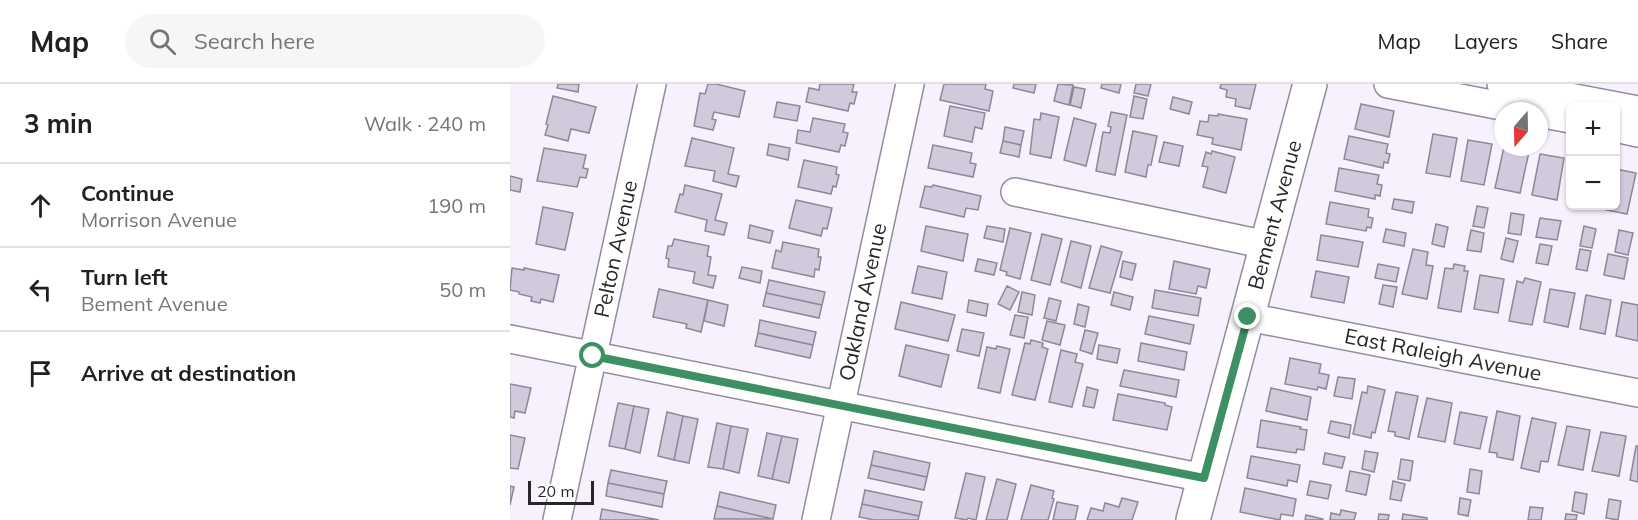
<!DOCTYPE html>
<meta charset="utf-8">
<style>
:root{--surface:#fff;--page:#f6f6f6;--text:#202124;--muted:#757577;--line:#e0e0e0}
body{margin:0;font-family:Mulish,sans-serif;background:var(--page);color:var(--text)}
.controls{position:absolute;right:18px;top:18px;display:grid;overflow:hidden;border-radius:9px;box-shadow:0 2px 4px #0004}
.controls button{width:54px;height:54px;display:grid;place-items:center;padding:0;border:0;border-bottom:2px solid var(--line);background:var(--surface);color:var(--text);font:30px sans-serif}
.compass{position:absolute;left:984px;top:18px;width:54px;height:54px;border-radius:50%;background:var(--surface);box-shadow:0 2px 4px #0004;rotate:200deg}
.scale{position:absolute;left:18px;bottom:15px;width:66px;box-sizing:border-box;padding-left:6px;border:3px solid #29252d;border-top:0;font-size:16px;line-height:21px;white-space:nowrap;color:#29252d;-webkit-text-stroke:4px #fff;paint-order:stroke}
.stop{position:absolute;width:18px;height:18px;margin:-14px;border:4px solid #3c9063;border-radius:50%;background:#fff}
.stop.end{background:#3c9063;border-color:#fff;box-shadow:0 2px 6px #0008}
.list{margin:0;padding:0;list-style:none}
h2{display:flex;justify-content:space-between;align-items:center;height:78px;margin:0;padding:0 24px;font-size:26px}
h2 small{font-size:20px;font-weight:400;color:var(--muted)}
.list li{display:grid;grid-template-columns:39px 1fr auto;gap:18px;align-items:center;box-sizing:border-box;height:84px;padding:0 24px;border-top:2px solid var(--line)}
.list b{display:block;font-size:22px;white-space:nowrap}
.list p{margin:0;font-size:20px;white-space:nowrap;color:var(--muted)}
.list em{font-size:20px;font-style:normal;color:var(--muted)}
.icon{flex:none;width:33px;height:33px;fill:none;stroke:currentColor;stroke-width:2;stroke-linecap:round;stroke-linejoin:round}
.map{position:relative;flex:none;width:1128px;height:436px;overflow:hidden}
header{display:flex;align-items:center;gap:36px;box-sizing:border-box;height:84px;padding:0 30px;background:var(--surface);border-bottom:2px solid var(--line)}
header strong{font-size:28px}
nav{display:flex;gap:33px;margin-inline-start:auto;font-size:21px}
.search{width:420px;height:54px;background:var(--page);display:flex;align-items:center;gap:15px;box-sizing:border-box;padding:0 21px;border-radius:33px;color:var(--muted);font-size:22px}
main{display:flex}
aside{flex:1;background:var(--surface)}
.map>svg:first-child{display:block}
.building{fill:#d2c9dc;stroke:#8f8698;stroke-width:1.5}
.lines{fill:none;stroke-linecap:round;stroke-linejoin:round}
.street-casing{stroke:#948b9d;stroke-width:30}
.secondary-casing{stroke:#948b9d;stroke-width:36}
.street{stroke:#fff;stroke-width:27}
.secondary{stroke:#fff;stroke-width:33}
.route{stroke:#3c9063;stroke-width:8}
.labels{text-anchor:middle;stroke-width:5;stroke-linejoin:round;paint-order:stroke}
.street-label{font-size:21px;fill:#29252d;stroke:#fff}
</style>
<header>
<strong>Map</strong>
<div class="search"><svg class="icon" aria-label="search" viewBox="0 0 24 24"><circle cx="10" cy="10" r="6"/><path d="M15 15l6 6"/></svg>Search here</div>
<nav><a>Map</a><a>Layers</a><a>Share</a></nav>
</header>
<main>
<aside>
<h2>3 min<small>Walk · 240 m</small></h2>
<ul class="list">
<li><svg class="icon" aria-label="ahead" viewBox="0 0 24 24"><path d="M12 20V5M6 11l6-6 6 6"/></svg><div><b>Continue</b><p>Morrison Avenue</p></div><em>190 m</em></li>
<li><svg class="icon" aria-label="left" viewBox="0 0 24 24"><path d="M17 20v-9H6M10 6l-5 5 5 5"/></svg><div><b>Turn left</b><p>Bement Avenue</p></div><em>50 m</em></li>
<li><svg class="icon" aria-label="arrive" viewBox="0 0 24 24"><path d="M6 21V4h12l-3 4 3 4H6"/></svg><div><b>Arrive at destination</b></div></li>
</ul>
</aside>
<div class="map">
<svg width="1128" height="436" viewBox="0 0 1128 436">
<rect width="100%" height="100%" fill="#f7f1fd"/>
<path class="building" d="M48 0H69L68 8 47 4Z
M198 0H206L235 7 229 33 204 28 202 35 206 36 203 46 184 42 190 9 195 10Z
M310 0H344L342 8H347L344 20 340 19 338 27 296 18 299 4 309 6Z
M434 0H476L475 5 483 7 479 27 430 16Z
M504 0H526L524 9 503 4Z
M548 0 563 1 559 21 544 17Z
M592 0H611L609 9 591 4Z
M626 0H641L638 12 624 9Z
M711 0H746L740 25 725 22 726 15 716 13 717 6 710 4Z
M564 3 575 5 571 24 560 21Z
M43 12 86 23 79 49 61 45 58 57 35 51 38 41 36 40Z
M624 12 637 15 633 35 620 33Z
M663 13 682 18 679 30 660 25Z
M267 18 290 22 287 37 264 33Z
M851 20 884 27 879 53 845 45Z
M440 22 475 29 472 45 465 43 462 58 434 52Z
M601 28 617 31 605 91 586 87 593 48 600 49 601 43 598 42Z
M531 29 549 33 541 74 520 70 524 35 530 36Z
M708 30 737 35 731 66 702 60 703 54 687 51 690 37 698 38 699 31 708 32Z
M303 34 335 40 333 48 338 49 335 62 331 61 329 68 286 59 288 46 300 48Z
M564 34 586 40 576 82 554 76Z
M495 43 514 47 511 61 493 57Z
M623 47 647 52 641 81H638L636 93 615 88Z
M923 50 947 54 940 93 916 89Z
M839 52 878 60 876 69 880 70 878 79 874 78 873 84 834 75Z
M182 54 224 64 218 90 229 92 226 103 203 97 205 87 175 82Z
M958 56 982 60 974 101 951 97Z
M493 57 511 61 509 73 490 69Z
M654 58 673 62 669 82 649 78Z
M259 60 280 64 278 76 257 71Z
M423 61 462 69 460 79 466 80 463 93 418 84Z
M994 63 1019 68 1010 109 985 104Z
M34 64 76 71 73 84 78 85 76 94 70 93 67 103 27 97Z
M702 67 725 73 716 109 693 103 698 83 692 82 696 68 701 70Z
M1030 70 1054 74 1047 116 1022 111Z
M294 76 327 83 326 90 329 91 326 103 323 102 321 110 288 103Z
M829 84 869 91 867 100 872 101 870 112 865 111V115L825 107Z
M1106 85 1126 89 1117 130 1092 125 1093 122H1106Z
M0 92 12 95 10 108 0 106Z
M175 101 212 110 205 136 217 139 214 151 195 147 197 136 165 128 170 110 173 111Z
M423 101 471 112 468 126 456 124 454 133 410 123 415 102 422 103Z
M884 115 904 118 902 129 882 125Z
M286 116 322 124 317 145 313 144 311 152 279 144Z
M820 118 859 125 858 133 863 134 861 144 857 143 856 147 816 140Z
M967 122 978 124 974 144 963 142Z
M33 123 63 129 55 166 26 160Z
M1001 129 1014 131 1011 151 998 149Z
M1030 134 1051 137 1047 156 1026 153Z
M926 140 938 143 934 163 922 160Z
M240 141 263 147 260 159 238 154Z
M416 142 458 150 453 177 411 167Z
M477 142 495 145 493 158 474 154Z
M1074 142 1086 145 1082 164 1070 162Z
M500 144 521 149 510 195 496 191 497 188 490 186Z
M876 145 896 149 894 162 873 158Z
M961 146 974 149 971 168 957 166Z
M1109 146 1123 149 1118 171 1105 168Z
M532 150 552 155 540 201 521 196Z
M811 151 853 158 848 183 807 176Z
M996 154 1008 157 1003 178 991 175Z
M164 155 199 162 197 172 201 173 198 191 206 192 203 204 183 199 185 188 158 183 159 175 156 174 158 162H162Z
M561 157 581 162 571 204 551 198Z
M273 158 309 165 308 173H311L309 186 305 185 304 193 262 184 266 166 271 168Z
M1030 160 1042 162 1038 181 1026 179Z
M591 162 612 168 600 209 579 204Z
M903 165 918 168 916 181 923 182 917 215 892 210Z
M1070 165 1081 167 1077 187 1066 185Z
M1098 170 1118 174 1114 195 1094 191Z
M468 175 487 179 484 191 465 187Z
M613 177 626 180 622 196 610 193Z
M664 177 700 185 696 204 688 202 686 210 659 205Z
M868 180 889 184 886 198 865 194Z
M944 180 955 182 954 187H958L951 228 928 224 935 184 943 185Z
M408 182 437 188 432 215 402 209Z
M232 183 252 187 250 199 229 194Z
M2 184 14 186V184L49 191 43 218 31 215 30 219 21 217 22 213 9 210V208L0 206Z
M806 187 839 193 834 219 801 213Z
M970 191 994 195 988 229 964 225Z
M1015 194 1031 198 1022 241 999 237 1007 197 1013 199Z
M259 196 315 208 312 221 256 209Z
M873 201 887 203 883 223 869 220Z
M497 202 509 208 500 226 488 220Z
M149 205 198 216 191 248 176 244 177 240 143 233Z
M1040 205 1065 209 1058 243 1034 238Z
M645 206 691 214 688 232 642 224Z
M512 208 525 211 522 231 508 228Z
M604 208 623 213 620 226 601 221Z
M256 209 312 221 309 234 253 222Z
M1076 211 1101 216 1095 250 1070 245Z
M539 214 551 217 546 237 534 234Z
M198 216 218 221 214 242 194 237Z
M459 216 478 220 476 232 457 228Z
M391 218 445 231 438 257 385 245Z
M1112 218 1128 221V257L1106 252Z
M568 220 579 223 575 243 564 240Z
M505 231 518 233 514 254 500 251Z
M639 232 684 241 680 260 635 250Z
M250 236 306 248 303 261 248 249Z
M537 237 555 241 550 261 532 256Z
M452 245 474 249 469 272 447 267Z
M575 246 588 249 582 270 570 266Z
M248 249 303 261 300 274 245 262Z
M521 256 533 259 532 263 538 265 525 316 502 311 515 259 520 260Z
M631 259 677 268 674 286 628 277Z
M396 261 439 271 431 303 389 292Z
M589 261 610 265 607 279 587 275Z
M487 262 500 265 490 309 468 304 477 263 486 265Z
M551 266 567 270 565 278 573 280 562 323 539 318Z
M780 274 811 280 809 289 819 291 816 305 808 303 807 306 775 300Z
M614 286 669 296 666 313 610 302Z
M828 293 845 295 842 315 824 312Z
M0 300 21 304 15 329 5 327 4 334 0 333Z
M858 302 875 306 865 349 862 348 861 354 843 350 852 308 857 309Z
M577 303 588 306 584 324 573 322Z
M761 304 801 313 797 336 756 327Z
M886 308 908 312 899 355 885 352V348L878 347Z
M608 310 655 319V321L662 323 657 346 603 336Z
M917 314 942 319 935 358 908 353Z
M108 319 124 322 115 365 99 362Z
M124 322 139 325 130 369 115 365Z
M987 327 1010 332 1003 376 987 373V369L979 368Z
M157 328 173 332 164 376 148 372Z
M950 328 977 333 970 365 944 360Z
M173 332 188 335 179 379 164 376Z
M1022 334 1046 339 1038 378 1031 377 1029 388 1011 384Z
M751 336 791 343 790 345 797 346 794 366 787 365 786 369 747 363Z
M821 337 841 341 839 354 818 349Z
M207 339 221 342 213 385 198 383Z
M221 342 238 345 229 389 213 385Z
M1057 342 1080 346 1073 386 1048 381Z
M1091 348 1116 352 1109 392 1082 387Z
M257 349 272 352 262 395 248 392Z
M0 351 15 354 8 385 0 384Z
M272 352 288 355 279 399 262 395Z
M1126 362H1128V398L1120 396Z
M364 367 420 379 417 393 361 381Z
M855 367 868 369 864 388 852 385Z
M815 369 835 373 832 384 813 380Z
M741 372 790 381 787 398 778 396 777 402 737 394Z
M891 375 903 377 900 397 888 395Z
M361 381 417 393 414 406 358 394Z
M960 385 972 387 969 410 957 408Z
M101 386 157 397 154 410 98 399Z
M840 387 860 391 856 411 836 407Z
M456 389 475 393 466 436 458 434 457 436 445 434Z
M487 395 506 400 497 436H476Z
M800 397 821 401 818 415 797 411Z
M883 397 895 400 891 417 880 415Z
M98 399 154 410 152 423 96 412Z
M521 401 544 407 542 414 544 415 538 436H511Z
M0 402 4 403 0 421Z
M735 404 786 415 783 432 771 430 770 436 730 428Z
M355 406 412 418 409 432 352 420Z
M210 408 266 421 263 435 207 422Z
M1065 408 1077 410 1074 430 1062 427Z
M612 414 628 418 622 436H577L581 424 593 427 595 419 609 423Z
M950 414 961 416 958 432 948 430Z
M1099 415 1111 417 1108 436 1096 434Z
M547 418 568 422 565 436H543Z
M352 420 409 432 408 436H364L349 433Z
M207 422 263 435H204Z
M1020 423 1033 424 1031 436H1018Z
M92 425 149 436H90Z
M831 426 846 429 844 436H820L821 429 830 431Z
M869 430 879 431 878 436H868Z
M893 430 917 434V436H892Z
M1056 430 1067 431 1066 436H1055Z
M796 431 813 435V436H795Z"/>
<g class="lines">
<g class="street-casing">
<path id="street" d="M878 0 1017 27
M991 0 1128 26
M1029 29 1060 35
M1106 44 1128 49
M505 108 757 161
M738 233 1128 309
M0 255 694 394
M47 436 142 0
M306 436 400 0"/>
</g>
<g class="secondary-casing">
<path id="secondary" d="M683 436 800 0"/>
</g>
<use href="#street" class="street"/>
<use href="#secondary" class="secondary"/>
</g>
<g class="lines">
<path class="route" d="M83 272 694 394 738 233"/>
</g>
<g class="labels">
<g class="street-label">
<text transform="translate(765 131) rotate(-75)" y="7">Bement Avenue</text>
<text transform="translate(106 165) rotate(-78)" y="7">Pelton Avenue</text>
<text transform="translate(353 218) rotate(-78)" y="7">Oakland Avenue</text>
<text transform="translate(933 271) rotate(11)" y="7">East Raleigh Avenue</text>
</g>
</g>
</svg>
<div class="controls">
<button>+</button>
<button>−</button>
</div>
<svg class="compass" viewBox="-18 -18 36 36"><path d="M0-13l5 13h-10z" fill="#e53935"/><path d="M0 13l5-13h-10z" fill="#757577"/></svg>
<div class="scale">20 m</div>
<div class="stop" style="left:83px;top:272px"></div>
<div class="stop end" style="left:738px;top:233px"></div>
</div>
</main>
